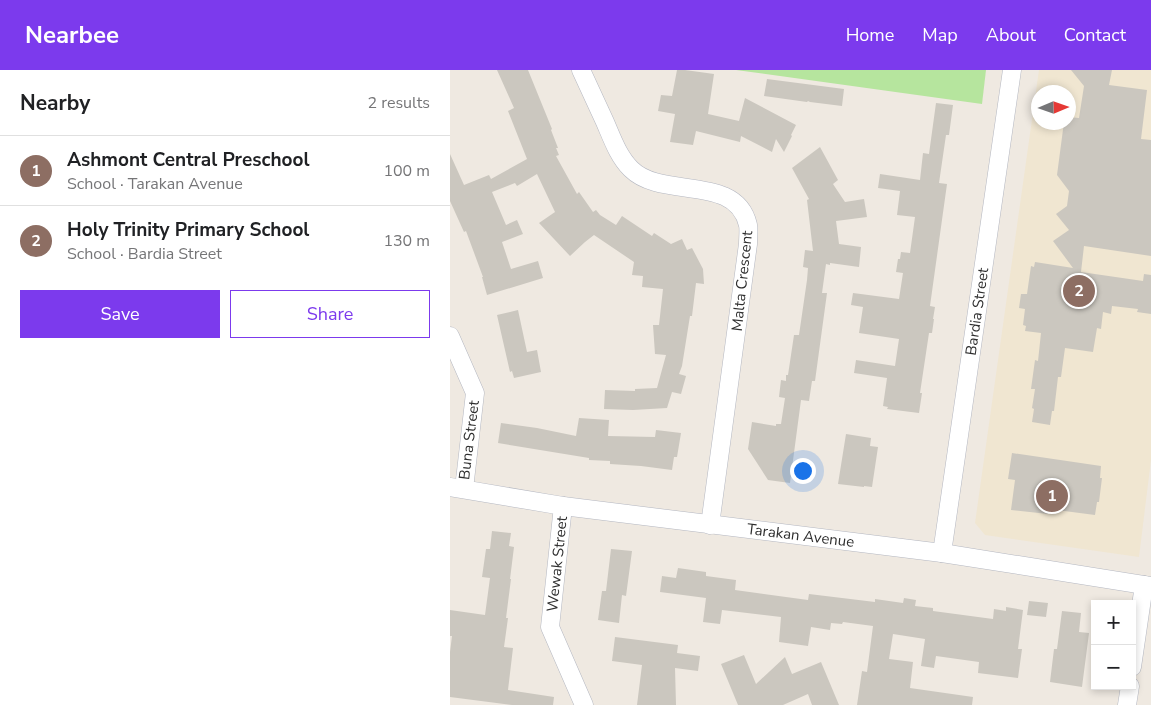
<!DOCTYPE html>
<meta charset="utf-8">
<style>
:root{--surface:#fff;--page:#f2f2f2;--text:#202124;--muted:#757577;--line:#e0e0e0;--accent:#7c3aed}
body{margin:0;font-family:"Nunito Sans",sans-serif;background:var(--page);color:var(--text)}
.controls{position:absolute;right:15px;bottom:15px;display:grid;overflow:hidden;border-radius:0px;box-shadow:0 2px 8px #0003}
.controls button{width:45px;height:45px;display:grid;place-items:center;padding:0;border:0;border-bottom:1px solid var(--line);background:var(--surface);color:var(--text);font:25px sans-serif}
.compass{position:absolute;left:581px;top:15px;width:45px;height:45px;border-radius:50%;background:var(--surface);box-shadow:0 2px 8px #0003;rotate:88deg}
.you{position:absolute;left:352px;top:400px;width:18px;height:18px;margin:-12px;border:4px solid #fff;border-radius:50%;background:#1a73e8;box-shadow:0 0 0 8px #1a73e833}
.badge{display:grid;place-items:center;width:32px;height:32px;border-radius:50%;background:var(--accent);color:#fff;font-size:16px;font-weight:700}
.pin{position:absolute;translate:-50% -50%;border:2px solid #fff;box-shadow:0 1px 5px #0006}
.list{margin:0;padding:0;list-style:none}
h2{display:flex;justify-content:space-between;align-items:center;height:65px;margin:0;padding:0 20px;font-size:21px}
h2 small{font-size:16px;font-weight:400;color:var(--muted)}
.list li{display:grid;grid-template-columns:32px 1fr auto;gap:15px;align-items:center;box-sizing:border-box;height:70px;padding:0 20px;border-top:1px solid var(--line)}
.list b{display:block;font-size:19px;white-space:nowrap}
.list p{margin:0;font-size:16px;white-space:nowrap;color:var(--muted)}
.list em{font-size:16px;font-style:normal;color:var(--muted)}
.actions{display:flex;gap:10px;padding:15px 20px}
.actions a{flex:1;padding:11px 0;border:1px solid var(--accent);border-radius:0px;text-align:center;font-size:18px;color:var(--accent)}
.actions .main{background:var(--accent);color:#fff}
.map{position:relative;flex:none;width:701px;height:635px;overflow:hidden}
header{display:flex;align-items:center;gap:30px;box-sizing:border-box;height:70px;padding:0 25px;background:var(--accent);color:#fff}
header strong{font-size:24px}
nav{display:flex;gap:28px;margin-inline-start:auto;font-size:18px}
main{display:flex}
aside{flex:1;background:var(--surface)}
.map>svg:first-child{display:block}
.education{fill:#f0e6d1;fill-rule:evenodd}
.green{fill:#b6e59e}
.building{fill:#cbc7bf}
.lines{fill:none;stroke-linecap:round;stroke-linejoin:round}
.minor-casing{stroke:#b4b7c1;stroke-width:19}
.minor{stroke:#fff;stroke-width:18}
.labels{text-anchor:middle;stroke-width:4;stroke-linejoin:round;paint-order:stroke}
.street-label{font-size:15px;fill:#2e2e2e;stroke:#fff}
</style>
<header>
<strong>Nearbee</strong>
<nav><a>Home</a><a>Map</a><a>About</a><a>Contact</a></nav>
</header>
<main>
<aside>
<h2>Nearby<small>2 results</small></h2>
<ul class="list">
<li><span class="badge" style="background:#8d6e63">1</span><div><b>Ashmont Central Preschool</b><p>School · Tarakan Avenue</p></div><em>100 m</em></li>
<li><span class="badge" style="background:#8d6e63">2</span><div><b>Holy Trinity Primary School</b><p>School · Bardia Street</p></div><em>130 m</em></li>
</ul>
<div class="actions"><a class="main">Save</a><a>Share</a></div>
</aside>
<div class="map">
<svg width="701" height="635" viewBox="0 0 701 635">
<rect width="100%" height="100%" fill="#efe9e1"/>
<path class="education" d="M589 0H701V390L689 487 535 465 525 453ZM588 22H618V52H588Z"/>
<path class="green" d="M286 0H536L532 34Z"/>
<path class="building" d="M47 0H78L102 59 101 60 108 78H106L109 85 106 86 127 124 129 122 143 142 146 140 150 145 166 155 172 146 202 166 204 163 221 174 232 169 237 180 242 178 253 199 254 214 246 213 242 246H240L232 296 229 304 236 306 231 324 222 322 217 338 183 340 154 339 155 320 185 321V319L207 318 216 285 205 284 203 255H209L213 219 192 217 193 206 182 205 184 192 144 165 135 172 120 186 89 153 105 142 87 104 67 116 65 113 42 122 56 155 67 150 73 164 52 172 61 199 88 191 93 208 37 225 32 207H33L16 161 14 162 0 131V84L14 115 39 105 41 109 77 89 58 41 64 38Z
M227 0H235L264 4 258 44 289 51 295 28 346 55 341 65 342 66 334 82 326 69 322 82 291 66 290 72 246 61 243 75 220 72 225 44 208 41 211 25 222 26Z
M621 0H662L659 15 697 20 691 69 701 70V186L634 176 631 202 693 211 694 204 701 205V244L687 242 688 239 662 236 661 244 653 242 651 259 647 258 643 282 615 278 611 307H608L604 341H602L600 355 582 352 584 339 582 338 585 319H581L585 290 588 291 591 263 575 261 576 256 573 255 575 239 569 238 571 224H577L581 196 584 197 585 192 623 198 603 171 619 160 606 144 617 136 619 121 607 105 614 52H618V47L629 48 634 16Z
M317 9 394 19 392 36 360 32 358 31 357 32 314 26Z
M486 33 503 35 499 65H496L489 113 497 114 480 236 485 237 483 249H484L482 263H479L470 323H472L469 343 437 339 438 337 433 336 437 308 404 303 406 290 445 296 449 269 409 263 413 237 401 235 403 223 449 229 453 203 446 202 448 189H450L451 182 460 183 465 147 447 145 450 121 428 118 430 104 470 110 473 83 479 84Z
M370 77 388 110 383 114 395 132 414 129 417 147 386 151 389 174 411 177 409 197 380 193V195L376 194 372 223H377L365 311H362L359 331 351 330 340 413 318 410 298 379 302 352 326 356V354H331L335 328 329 327 331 310 336 311V305H338L344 265H349L357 210 358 198 353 197 355 180 363 181 357 130 359 129 342 98Z
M68 240 77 282 87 280 91 302 64 308 62 301 60 302 47 245Z
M129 348 159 350 158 366 205 367 206 360 231 363 227 387H224L222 400 191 396 160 394V391L139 390V388L48 373 51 353 87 358 126 366Z
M396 364 421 368 420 376 428 377 422 417 414 416V417L388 414Z
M562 383 651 396 650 408H652L649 432H647L645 445 599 439 598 444 561 440 565 410 558 409Z
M42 461 61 463 59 476 64 477 60 509H61L56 548H58L54 577 63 578 58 620 104 627 103 635H62L0 627V582L2 566H0V540L35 545 40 508 32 507 36 479H40Z
M161 479 182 481 176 526 172 525 169 553 148 550 152 521H156Z
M228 498 256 502V506L286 510 285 520 358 530 359 524 425 532V529L453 533 454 528 466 530 465 536 483 538V541L543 549 544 539 556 541V537L573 540 568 579H572L568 608 528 603 529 592 486 586 484 598 471 596 475 569 443 564 439 589 463 592 460 618 523 627 522 635H407L412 601 417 602 423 556 393 552 392 554 381 553 380 560 361 557 358 576 329 572 331 547 272 540 270 554 253 552 256 528 210 522 212 506 226 508Z
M579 531 598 533 596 547 577 545Z
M612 541 631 543 629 562 639 563 632 617 600 612 604 579H607Z
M165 567 228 575 227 583 250 586 248 601 225 598 226 635H187L192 595 162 591Z
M294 585 306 614 335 587 342 604 371 592 389 635H362L358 624 333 635H288L271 594Z"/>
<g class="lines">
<g class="minor-casing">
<g id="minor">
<path d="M131 0C139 17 147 35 155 52 162 68 168 86 181 99 212 130 286 103 298 155 299 160 298 168 298 174L260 455"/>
<path d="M0 266 25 323 14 419"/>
<path id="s1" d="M0 417 113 436 492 483 701 516"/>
<path d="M113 436 100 557 134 635"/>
<path id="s2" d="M492 483 562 0"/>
<path d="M682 597 694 515"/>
<path d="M677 635 680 616"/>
</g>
</g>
<use href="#minor" class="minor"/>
</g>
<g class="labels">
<g class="street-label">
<text transform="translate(292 211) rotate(-84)" y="5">Malta Crescent</text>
<text dy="5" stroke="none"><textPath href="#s2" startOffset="244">Bardia Street</textPath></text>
<text transform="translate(19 370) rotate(-83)" y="5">Buna Street</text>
<text dy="5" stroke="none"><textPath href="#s1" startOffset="354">Tarakan Avenue</textPath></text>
<text transform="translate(107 494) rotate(-84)" y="5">Wewak Street</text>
</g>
</g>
</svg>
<div class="controls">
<button>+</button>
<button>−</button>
</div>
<svg class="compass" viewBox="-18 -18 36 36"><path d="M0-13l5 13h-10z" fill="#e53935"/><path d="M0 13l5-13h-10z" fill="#757577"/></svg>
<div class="you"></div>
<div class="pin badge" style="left:602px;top:426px;background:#8d6e63">1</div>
<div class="pin badge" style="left:629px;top:221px;background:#8d6e63">2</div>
</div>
</main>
